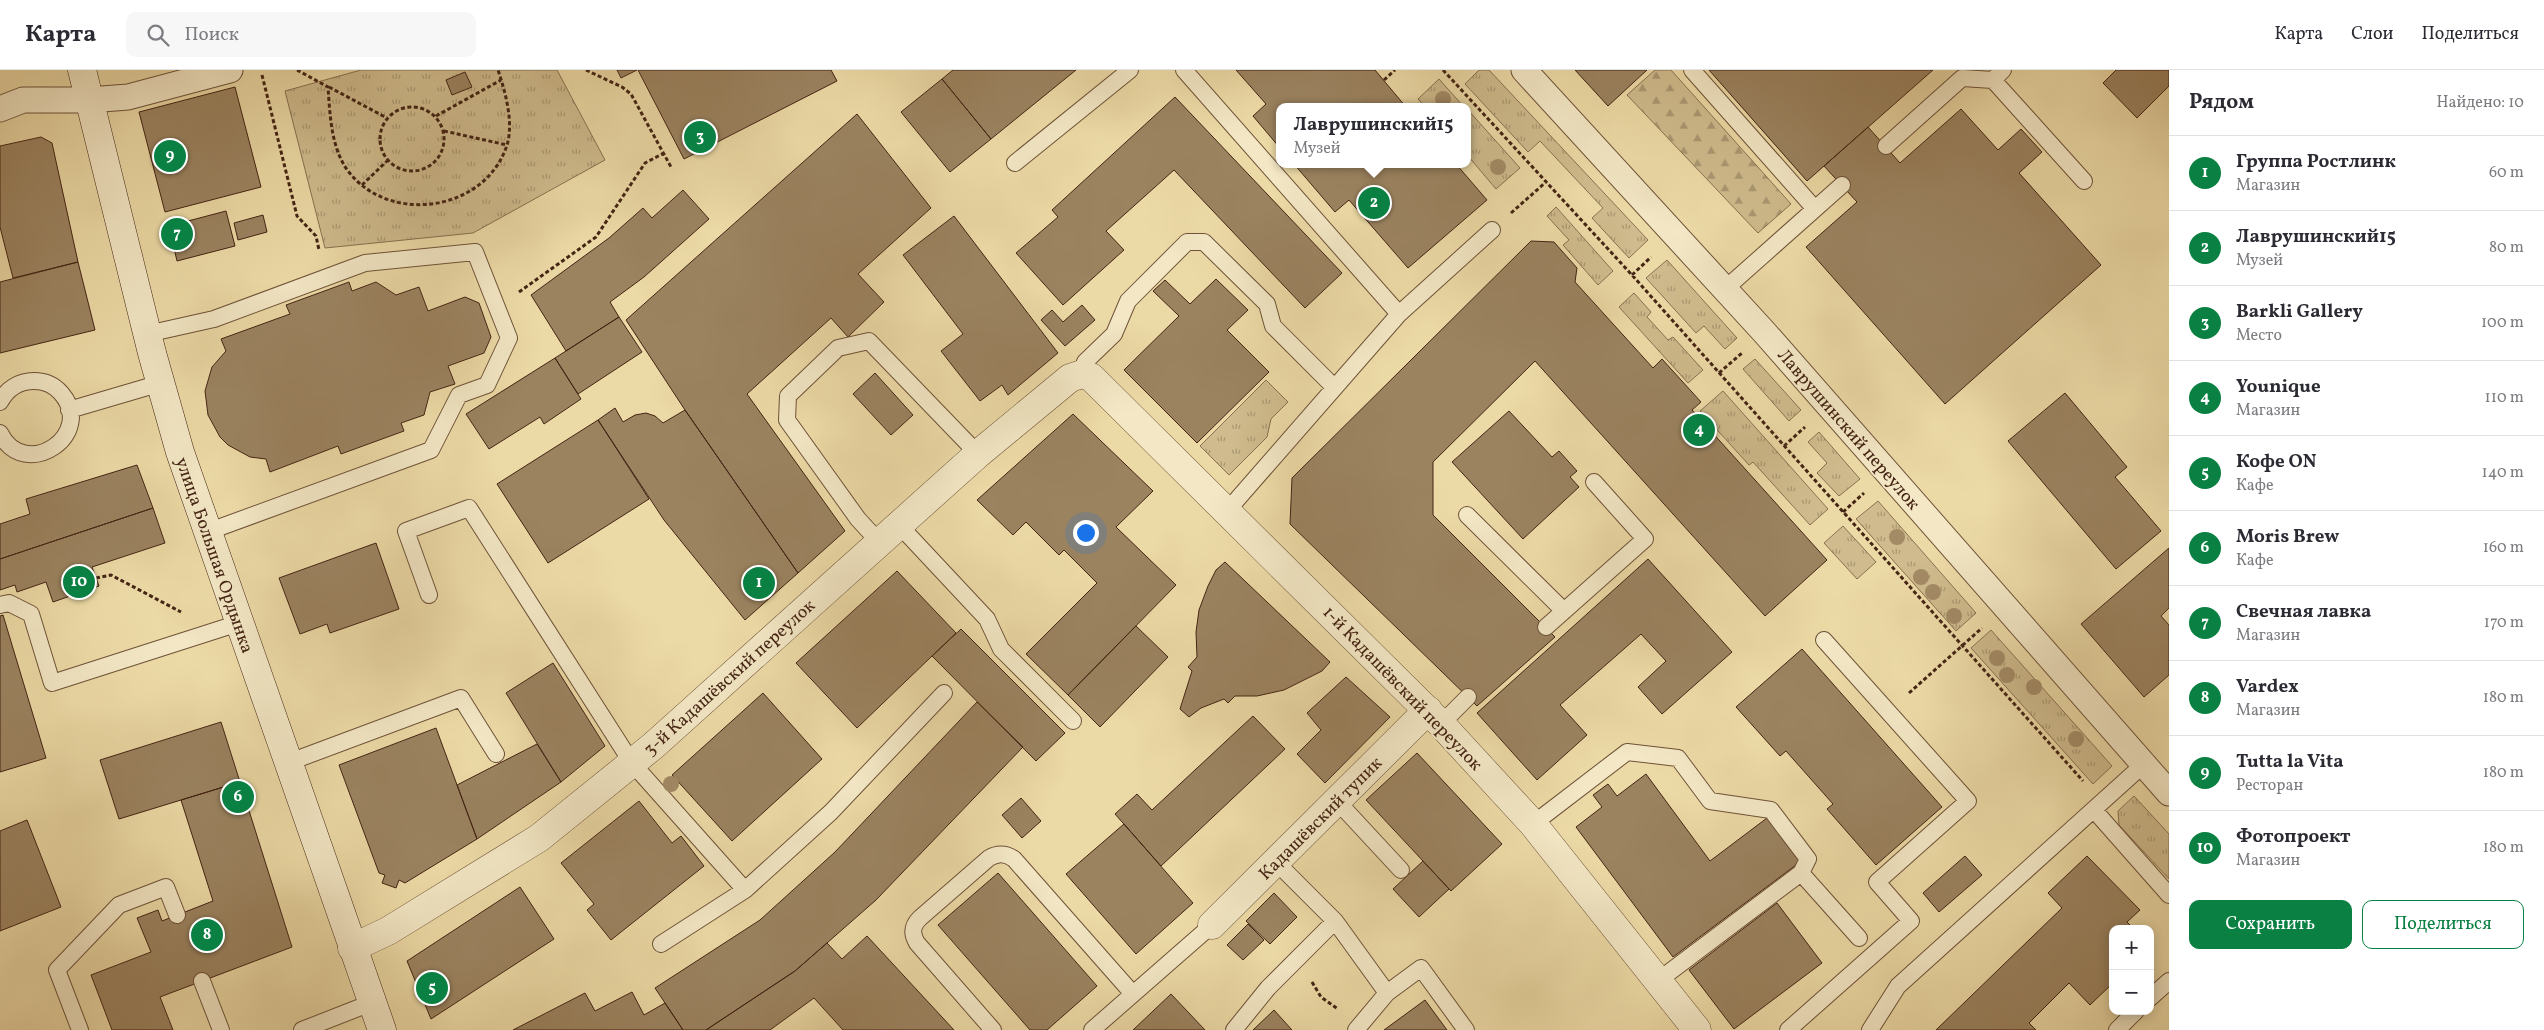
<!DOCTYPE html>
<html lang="ru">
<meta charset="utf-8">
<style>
:root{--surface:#fff;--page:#f7f7f7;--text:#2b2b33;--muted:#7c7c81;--line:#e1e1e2;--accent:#0b8043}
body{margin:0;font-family:Vollkorn,serif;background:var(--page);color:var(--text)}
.controls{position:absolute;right:15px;bottom:15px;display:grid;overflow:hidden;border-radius:10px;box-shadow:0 2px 12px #0003}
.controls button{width:45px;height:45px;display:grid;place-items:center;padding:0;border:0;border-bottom:1px solid var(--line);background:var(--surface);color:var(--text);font:25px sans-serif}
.you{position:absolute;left:1085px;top:462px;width:18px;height:18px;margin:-12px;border:4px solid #fff;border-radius:50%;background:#1a73e8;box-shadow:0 0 0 8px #1a73e833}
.badge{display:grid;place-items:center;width:32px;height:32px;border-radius:50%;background:var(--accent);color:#fff;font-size:16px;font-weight:700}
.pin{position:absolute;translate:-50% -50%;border:2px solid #fff;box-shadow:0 1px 5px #0006}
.popup{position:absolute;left:1276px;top:33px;width:195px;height:65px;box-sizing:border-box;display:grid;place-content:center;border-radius:10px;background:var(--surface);filter:drop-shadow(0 1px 4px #0005);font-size:16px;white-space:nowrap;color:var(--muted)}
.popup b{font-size:19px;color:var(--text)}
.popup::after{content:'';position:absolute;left:50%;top:100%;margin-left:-10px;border:10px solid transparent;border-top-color:var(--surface)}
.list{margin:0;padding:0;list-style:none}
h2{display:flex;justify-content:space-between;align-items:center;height:65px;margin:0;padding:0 20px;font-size:21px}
h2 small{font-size:16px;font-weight:400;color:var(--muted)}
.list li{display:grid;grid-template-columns:32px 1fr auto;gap:15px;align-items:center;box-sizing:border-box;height:75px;padding:0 20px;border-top:1px solid var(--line)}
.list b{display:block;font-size:19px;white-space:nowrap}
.list p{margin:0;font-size:16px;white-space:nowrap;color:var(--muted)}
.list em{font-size:16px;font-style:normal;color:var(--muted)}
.actions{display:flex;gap:10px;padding:15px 20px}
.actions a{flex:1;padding:11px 0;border:1px solid var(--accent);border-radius:10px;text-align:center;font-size:18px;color:var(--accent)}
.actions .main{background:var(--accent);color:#fff}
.icon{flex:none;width:28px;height:28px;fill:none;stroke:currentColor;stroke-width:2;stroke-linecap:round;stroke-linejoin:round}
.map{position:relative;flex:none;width:2169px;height:960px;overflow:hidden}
header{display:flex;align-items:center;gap:30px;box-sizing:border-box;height:70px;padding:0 25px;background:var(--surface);border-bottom:1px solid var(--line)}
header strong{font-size:24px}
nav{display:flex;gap:28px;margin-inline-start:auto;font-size:18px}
.search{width:350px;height:45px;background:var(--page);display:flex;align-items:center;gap:12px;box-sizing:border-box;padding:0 18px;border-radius:10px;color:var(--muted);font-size:19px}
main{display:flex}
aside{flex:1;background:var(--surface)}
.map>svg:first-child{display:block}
.grass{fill:url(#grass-tufts);stroke:#8a7050}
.forest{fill:url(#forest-firs);stroke:#8a7050}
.building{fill:#9b8360;stroke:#442414}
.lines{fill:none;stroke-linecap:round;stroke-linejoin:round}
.service-casing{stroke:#6e5238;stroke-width:18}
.pedestrian-casing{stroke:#6e5238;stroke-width:27}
.minor-casing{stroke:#6e5238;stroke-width:29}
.secondary-casing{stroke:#442414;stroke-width:29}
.path{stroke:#442414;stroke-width:3;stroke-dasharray:4 2.5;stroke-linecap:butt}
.service{stroke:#f3e7c5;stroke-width:16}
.pedestrian{stroke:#f3e7c5;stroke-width:25}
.minor{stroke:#f3e7c5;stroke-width:28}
.secondary{stroke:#f3e7c5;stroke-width:28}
.tree{fill:#a38b66}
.labels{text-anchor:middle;stroke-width:4;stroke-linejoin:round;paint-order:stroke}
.street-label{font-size:18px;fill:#442414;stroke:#f3e7c5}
</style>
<header>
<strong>Карта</strong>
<div class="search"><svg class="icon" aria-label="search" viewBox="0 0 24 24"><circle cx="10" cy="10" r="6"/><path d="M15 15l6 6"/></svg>Поиск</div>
<nav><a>Карта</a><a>Слои</a><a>Поделиться</a></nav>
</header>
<main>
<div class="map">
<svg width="2169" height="960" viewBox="0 0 2169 960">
<defs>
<pattern id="grass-tufts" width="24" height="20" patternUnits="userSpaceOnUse" patternTransform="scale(1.25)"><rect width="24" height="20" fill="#cfbb8d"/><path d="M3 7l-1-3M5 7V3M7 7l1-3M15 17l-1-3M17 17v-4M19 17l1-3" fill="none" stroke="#aa9872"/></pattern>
<pattern id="forest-firs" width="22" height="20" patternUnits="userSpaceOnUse" patternTransform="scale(1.25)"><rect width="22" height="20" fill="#cfbb8d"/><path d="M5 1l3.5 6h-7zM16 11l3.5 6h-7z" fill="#aa9872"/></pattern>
</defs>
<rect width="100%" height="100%" fill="#ecdaa6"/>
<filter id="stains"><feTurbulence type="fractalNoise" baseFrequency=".004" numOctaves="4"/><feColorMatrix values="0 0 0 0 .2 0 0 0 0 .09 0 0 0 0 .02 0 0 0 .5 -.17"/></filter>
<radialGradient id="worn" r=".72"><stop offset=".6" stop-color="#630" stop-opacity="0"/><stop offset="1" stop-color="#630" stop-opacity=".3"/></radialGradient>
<path class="grass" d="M361 0H557L605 90 473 163 325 178 285 21Z
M1479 0H1489L1648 170 1629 188 1592 148 1603 138 1540 71 1528 82 1465 14Z
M1439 9 1464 37H1425L1418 29Z
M1468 40 1520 98 1496 119 1468 86Z
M1556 137 1613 201 1598 215 1563 175 1569 170 1547 146Z
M1667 190 1737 268 1725 279 1704 256 1696 263 1646 208Z
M1634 223 1651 242 1647 247 1668 270 1673 267 1703 300 1688 313 1619 237Z
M1755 289 1801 340 1789 351 1743 299Z
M1266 310 1288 332 1271 349 1267 367 1229 405 1200 376Z
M1723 321 1828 439 1810 455 1753 392 1749 395 1700 341Z
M1819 362 1860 409 1839 426 1817 403 1827 393 1808 372Z
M1878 431 1976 543 1956 561 1856 449Z
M1843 456 1876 492 1857 509 1824 473Z
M1991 560 2112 696 2093 714 1971 578Z
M2134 726 2169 764V809L2119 755 2118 741Z"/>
<path class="forest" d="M1655 0H1671L1791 134 1758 163 1627 25Z"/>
<path class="building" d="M617 0H637L621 8Z
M638 0H831L837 11 684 89Z
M953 0H1076L991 69 942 9Z
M1236 0H1375L1406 37H1280V78L1253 46 1266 34Z
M1575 0H1647L1608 36Z
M1709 0H1933L1807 111Z
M2116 0H2169V16L2137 48 2103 13Z
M465 2 472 17 452 25 446 10Z
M942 9 991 69 950 102 901 42Z
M235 17 261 117 165 142 139 42Z
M1175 27 1342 203 1305 238 1174 100 1106 161 1124 180 1063 235 1016 183 1058 147 1052 140Z
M1961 39 1998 80 2021 59 2042 82 2019 103 2101 195 1945 334 1806 177 1857 132 1824 96 1868 57 1900 93Z
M857 44 931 138 858 204 884 232 848 267 831 248 747 324 845 461 798 503 685 340 626 250Z
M41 67 52 73 78 192 13 208 0 157V76Z
M1294 94H1456L1487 130 1408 198 1349 130 1335 142Z
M683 120 709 149 644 207 610 232 619 247 566 281 531 225 609 168 643 138 652 148Z
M226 141 235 176 177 191 169 156Z
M263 145 267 162 238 170 234 153Z
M954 146 1058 283 1008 325 1002 315 980 331 941 281 963 264 903 185Z
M1531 171 1554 172 1577 198 1575 212 1653 298 1662 289 1701 332 1692 340 1827 490 1765 546 1535 291 1433 392V445L1555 567 1477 636 1290 454 1292 408Z
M78 192 95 260 0 283V212Z
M1216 209 1248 240 1227 260 1269 302 1197 373 1124 300 1179 246 1153 221 1165 210 1190 234Z
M349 212 352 221 376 212 396 225 419 217 428 241 465 227 479 233 491 267 484 283 448 296 455 314 430 322 424 345 401 353 404 361 341 384 338 376 270 402 266 389 250 387 228 375 220 367 208 345 205 321 212 297 226 281 221 269 290 244 286 235Z
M1082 235 1095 250 1065 276 1041 250 1052 240 1063 252Z
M619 247 642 282 578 324 555 288Z
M555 288 581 329 544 354 540 347 489 379 466 344Z
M875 303 913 345 891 365 853 324Z
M2065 323 2127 397 2115 407 2161 461 2116 499 2008 371Z
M615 338 623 352 635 345 646 343 655 346 663 353 685 340 798 503 745 550 664 450 598 350Z
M1509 341 1552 387 1559 381 1577 401 1570 407 1579 417 1523 469 1452 392Z
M1073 344 1153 421 1116 457 1176 515 1068 625 1026 584 1097 513 1064 480 1059 485 1026 452 1013 465 977 430Z
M598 350 649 429 548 493 497 414Z
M137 395 153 438 0 489V454L30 444 26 429Z
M153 438 165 473 92 497 99 516 53 532 46 512 17 522 15 515 0 520V489Z
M376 473 399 539 330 563 327 554 300 564 279 508Z
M2169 478V538L2161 546 2169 555V605L2144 627 2081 554Z
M1648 489 1732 582 1662 644 1638 617 1666 591 1641 564 1560 635 1587 665 1537 710 1477 643Z
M1225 492 1330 592 1322 601 1284 620 1257 626H1235L1228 633 1224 629 1201 638 1189 647 1180 639 1192 601 1188 597 1197 587 1196 562 1199 540 1208 516 1216 500Z
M897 501 956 563 857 658 796 593Z
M3 545 46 688 0 702V546Z
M1136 556 1168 587 1100 657 1068 625Z
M961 559 1065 663 1036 691 932 586Z
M1802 579 1942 737 1876 795 1827 739 1833 734 1786 681 1780 686 1736 637Z
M553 593 605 676 561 712 506 623Z
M1346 607 1390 647 1325 713 1297 684 1321 660 1307 643Z
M763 623 822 689 732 771 672 705Z
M977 632 1023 677 876 830 795 901 706 960H683L655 918 760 850 835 782Z
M1253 646 1285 679 1161 796 1115 744 1137 724 1152 740Z
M221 652 240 712 119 749 100 690Z
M436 658 477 769 405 813 399 810 396 818 382 813 385 805 379 803 339 695Z
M537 674 561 712 477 769 457 715Z
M1417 683 1502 774 1451 821 1366 730Z
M1646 704 1710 791 1767 748 1800 792 1673 887 1576 757 1602 737 1593 725 1608 714 1617 726Z
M240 712 292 877 160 927 173 960H112L91 905 151 882 137 848 158 840 162 851 213 831 181 730Z
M1021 728 1041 751 1022 768 1002 745Z
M639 731 672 773 681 766 704 796 611 870 587 840 594 834 561 793Z
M27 750 61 837 0 861V761Z
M1124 754 1193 833 1136 884 1066 804Z
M1965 786 1982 805 1939 842 1923 823Z
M2087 786 2140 840 2127 852 2134 859H2113V913L2090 935 2069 913 2029 953 2036 960H1936L2062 838 2048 823Z
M1423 791 1449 819 1419 847 1393 819Z
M998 803 1097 916 1047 960H1030L938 855Z
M520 817 554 869 431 949 407 891Z
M1274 823 1297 847 1270 874 1246 851Z
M1777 833 1822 893 1734 959 1689 900Z
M1248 854 1264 870 1243 890 1227 875Z
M867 866 954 960H843L814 928 770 960H706L795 901 827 873 842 889Z
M632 922 644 945 665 933 683 960H513L585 923 595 941Z
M1171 924 1205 960H1133Z
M1425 930 1447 960H1384Z
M1274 940 1292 960H1253Z"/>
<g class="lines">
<g class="service-casing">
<path id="service" d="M1184 0 1399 244
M1692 0 1815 139
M1993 10 2084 111
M1886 76 1962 8 1993 10 2003 0
M1015 93 1130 0
M1725 219 1842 115
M147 264 214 249 365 193 475 182 509 268 487 315 459 325 431 380 207 462
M1082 304 1085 292 1114 264 1128 231 1187 172H1204L1267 234 1273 256 1334 317
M0 332C7 319 19 311 34 311 44 311 54 315 61 323 97 364 25 413 0 363
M69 340 161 313
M1227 441 1399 244 1492 160
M1467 445 1564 541
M899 455 987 549 1001 579 1073 651
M880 473 858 449 787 350 788 326 838 278 869 271 978 384
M429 525 406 461 469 438 632 693 745 820 831 742 944 623
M0 535 9 533 31 544 52 613 239 553
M1546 557 1645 469 1594 412
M1441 654 1468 627
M287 693 461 628 496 684
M1337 731 1401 800
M2094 740 2169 825
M1533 754 1627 682 1678 688 1710 731 1771 740 1808 789 1801 803
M1335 851 1387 923 1356 960
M661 874 745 820
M1659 910 1801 803 1859 868
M202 911 221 960
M1387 923 1421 898 1466 960
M2150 928 2169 911
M80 960 57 900 119 835 166 817 177 845
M302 960 371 933
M993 960 917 873C911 863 912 856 920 848L989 788C998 783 1005 783 1014 789L1133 924
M1092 960 1212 855
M1234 960 1268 918 1335 851 1276 792
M1788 960 1911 851 1877 812 1968 731 1824 570
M1870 960 1898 916 2144 694
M2117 960 2136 941"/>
</g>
<g class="pedestrian-casing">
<path id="pedestrian" d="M1524 0 1765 263 2169 723
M0 39 23 30H89L128 27 230 0"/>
</g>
<g class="minor-casing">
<path id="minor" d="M1212 855 1428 640
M352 878 388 861 539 768 653 676 978 384 1070 308 1082 304 1091 307 1441 654 1533 754 1697 960"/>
</g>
<g class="secondary-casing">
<path id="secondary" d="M82 0 152 283 180 382 382 960"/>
</g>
<path class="path" d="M297 0 328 17C330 45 331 78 348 101 390 156 486 141 507 75 514 52 505 21 498 0
M586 0 622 17 631 24 671 97
M1443 0 1632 205 2083 711
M262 5 297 146 316 166 319 180
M1384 10 1395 0
M329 17 387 48
M380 69a32 32 0 1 1 64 0a32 32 0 1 1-64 0Z
M436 46 501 10
M444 61 507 75
M362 115 388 90
M1511 143 1546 112
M1632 205 1651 187
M519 222 596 167 645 93 664 83
M1719 303 1742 283
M1784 376 1805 357
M1843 442 1864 423
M96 508 111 505 181 542
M1909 623 1982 558
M1312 912 1321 927 1338 939"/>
<use href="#service" class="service"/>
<use href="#pedestrian" class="pedestrian"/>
<use href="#minor" class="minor"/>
<use href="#secondary" class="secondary"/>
</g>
<g class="tree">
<circle cx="1443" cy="29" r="8"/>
<circle cx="1498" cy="97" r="8"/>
<circle cx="1897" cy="467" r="8"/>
<circle cx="1921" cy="507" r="8"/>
<circle cx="1933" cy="522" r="8"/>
<circle cx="1954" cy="546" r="8"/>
<circle cx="1997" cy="588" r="8"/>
<circle cx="2007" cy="605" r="8"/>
<circle cx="2034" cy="617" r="8"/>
<circle cx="2076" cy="669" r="8"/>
<circle cx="671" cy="714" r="8"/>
</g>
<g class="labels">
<g class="street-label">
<text transform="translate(1849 359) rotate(49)" y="6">Лаврушинский переулок</text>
<text transform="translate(215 485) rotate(71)" y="6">улица Большая Ордынка</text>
<text transform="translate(729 607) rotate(-42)" y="6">3-й Кадашёвский переулок</text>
<text transform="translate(1403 618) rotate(46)" y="6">1-й Кадашёвский переулок</text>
<text transform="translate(1320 748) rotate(-45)" y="6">Кадашёвский тупик</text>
</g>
</g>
<rect width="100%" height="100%" filter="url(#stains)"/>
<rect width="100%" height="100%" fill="url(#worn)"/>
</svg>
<div class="controls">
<button>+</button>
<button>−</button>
</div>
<div class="you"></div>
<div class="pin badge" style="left:759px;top:513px">1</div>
<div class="pin badge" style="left:1374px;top:133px">2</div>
<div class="popup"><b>Лаврушинский15</b>Музей</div>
<div class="pin badge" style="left:700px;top:67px">3</div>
<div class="pin badge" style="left:1699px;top:360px">4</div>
<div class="pin badge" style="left:432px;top:918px">5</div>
<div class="pin badge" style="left:238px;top:727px">6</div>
<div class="pin badge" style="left:177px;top:164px">7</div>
<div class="pin badge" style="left:207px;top:865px">8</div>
<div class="pin badge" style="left:170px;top:86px">9</div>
<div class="pin badge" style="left:79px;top:512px">10</div>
</div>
<aside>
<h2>Рядом<small>Найдено: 10</small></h2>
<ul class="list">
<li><span class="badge">1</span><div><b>Группа Ростлинк</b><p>Магазин</p></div><em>60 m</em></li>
<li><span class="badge">2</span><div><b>Лаврушинский15</b><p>Музей</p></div><em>80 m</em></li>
<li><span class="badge">3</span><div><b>Barkli Gallery</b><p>Место</p></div><em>100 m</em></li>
<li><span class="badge">4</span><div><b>Younique</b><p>Магазин</p></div><em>110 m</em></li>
<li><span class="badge">5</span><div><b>Кофе ON</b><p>Кафе</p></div><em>140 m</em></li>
<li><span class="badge">6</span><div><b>Moris Brew</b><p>Кафе</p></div><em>160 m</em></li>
<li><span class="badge">7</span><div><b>Свечная лавка</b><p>Магазин</p></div><em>170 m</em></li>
<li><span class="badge">8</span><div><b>Vardex</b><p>Магазин</p></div><em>180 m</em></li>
<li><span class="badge">9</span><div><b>Tutta la Vita</b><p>Ресторан</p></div><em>180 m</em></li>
<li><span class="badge">10</span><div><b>Фотопроект</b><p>Магазин</p></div><em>180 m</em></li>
</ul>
<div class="actions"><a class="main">Сохранить</a><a>Поделиться</a></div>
</aside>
</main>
